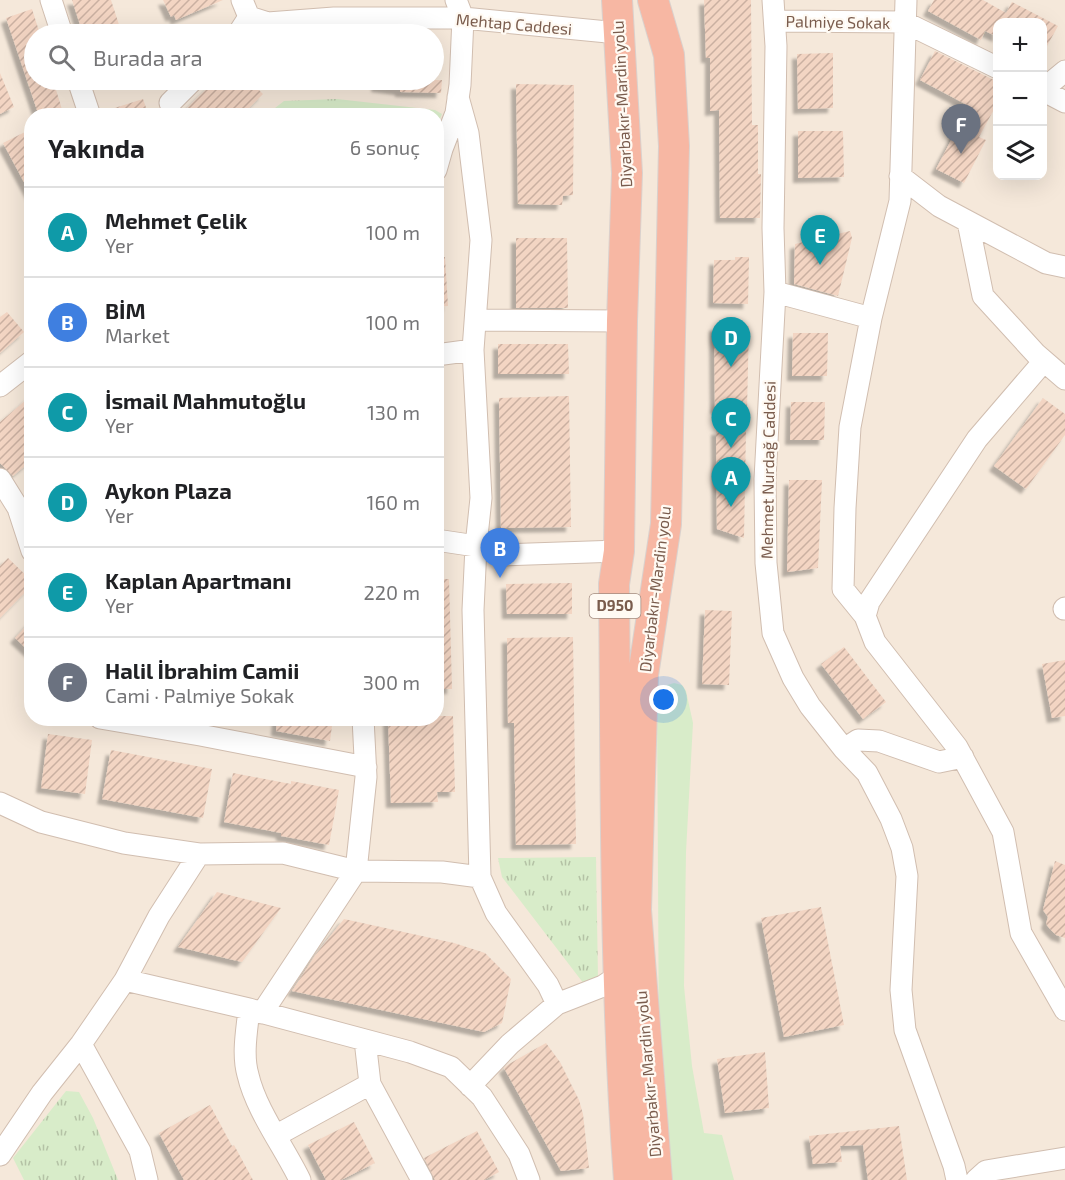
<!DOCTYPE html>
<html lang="tr">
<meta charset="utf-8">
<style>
:root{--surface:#fff;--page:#f2f2f2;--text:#202124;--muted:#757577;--line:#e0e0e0;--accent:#e76f51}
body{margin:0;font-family:"Exo 2",sans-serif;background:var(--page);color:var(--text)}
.controls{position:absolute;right:18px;top:18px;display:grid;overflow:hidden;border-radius:12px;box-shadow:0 6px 24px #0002}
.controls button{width:54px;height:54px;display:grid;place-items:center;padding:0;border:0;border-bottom:2px solid var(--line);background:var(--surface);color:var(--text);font:30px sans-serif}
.you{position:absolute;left:664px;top:700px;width:21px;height:21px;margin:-15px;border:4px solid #fff;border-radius:50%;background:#1a73e8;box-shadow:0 0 0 9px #1a73e833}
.badge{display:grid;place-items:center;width:39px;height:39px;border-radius:50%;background:var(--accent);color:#fff;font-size:20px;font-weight:700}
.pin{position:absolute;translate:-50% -50px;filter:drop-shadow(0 2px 3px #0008)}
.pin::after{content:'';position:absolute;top:32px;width:21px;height:18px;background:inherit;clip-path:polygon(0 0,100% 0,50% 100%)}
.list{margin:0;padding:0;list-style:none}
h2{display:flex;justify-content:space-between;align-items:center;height:78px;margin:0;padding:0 24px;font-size:26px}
h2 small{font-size:20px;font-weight:400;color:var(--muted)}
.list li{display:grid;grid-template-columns:39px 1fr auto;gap:18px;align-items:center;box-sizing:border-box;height:90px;padding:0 24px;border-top:2px solid var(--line)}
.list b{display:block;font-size:22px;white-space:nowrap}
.list p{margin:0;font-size:20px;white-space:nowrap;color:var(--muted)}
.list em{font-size:20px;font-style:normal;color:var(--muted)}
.icon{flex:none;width:33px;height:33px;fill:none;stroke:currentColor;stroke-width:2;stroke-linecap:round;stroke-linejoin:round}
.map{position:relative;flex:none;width:1065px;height:1180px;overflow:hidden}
.search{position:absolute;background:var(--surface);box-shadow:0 6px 24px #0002;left:24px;top:24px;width:420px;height:66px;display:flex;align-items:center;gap:15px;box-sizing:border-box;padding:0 21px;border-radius:33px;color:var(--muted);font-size:22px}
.panel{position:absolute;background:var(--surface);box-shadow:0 6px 24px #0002;left:24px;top:108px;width:420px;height:618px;border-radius:24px}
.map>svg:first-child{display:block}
.residential{fill:#f5e8da;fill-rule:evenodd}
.grass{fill:#d8ecc9}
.park{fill:url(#park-tufts)}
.building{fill:url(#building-hatch);filter:url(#shadow)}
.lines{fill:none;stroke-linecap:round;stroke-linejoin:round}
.minor-casing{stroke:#d1beb0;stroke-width:23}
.highway-casing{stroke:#dad1cd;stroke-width:32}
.minor{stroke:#fff;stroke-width:21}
.highway{stroke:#f7b7a3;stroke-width:30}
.labels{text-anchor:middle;stroke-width:4.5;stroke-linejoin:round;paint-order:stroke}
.shield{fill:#fffaf3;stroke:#a28b7f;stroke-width:1.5}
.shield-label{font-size:15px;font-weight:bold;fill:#7a5c4d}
.street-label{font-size:16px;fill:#7a5c4d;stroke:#fffaf3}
</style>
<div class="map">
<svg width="1065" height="1180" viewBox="0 0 1065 1180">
<defs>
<pattern id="park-tufts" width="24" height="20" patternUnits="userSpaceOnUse" patternTransform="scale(1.5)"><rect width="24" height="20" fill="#d8ecc9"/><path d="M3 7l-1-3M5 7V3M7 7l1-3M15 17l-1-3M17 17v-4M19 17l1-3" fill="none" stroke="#b4c2a5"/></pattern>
<pattern id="building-hatch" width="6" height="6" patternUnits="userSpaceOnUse" patternTransform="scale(1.5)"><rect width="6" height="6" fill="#f3d5c3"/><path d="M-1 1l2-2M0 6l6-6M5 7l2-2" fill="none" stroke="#cab0a1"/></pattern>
<filter id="shadow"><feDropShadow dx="-5" dy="5" stdDeviation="1.5" flood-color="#0004"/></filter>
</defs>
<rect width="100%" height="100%" fill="#fdf6ec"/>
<path class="residential" d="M0 0H1065V1180H0ZM998 22H1042V176H998ZM34 34H434V80H34ZM32 116H436V718H32Z"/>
<path class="grass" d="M674 683 682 685 686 691 693 723 686 852 684 986 692 1066 704 1133 722 1135 734 1180H668L659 1061 657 693 664 686Z"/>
<path class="park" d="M337 99 435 110 442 114 437 126 436 116 266 115 284 101Z
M596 857 598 979 584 984 502 877 498 858Z
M66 1091 79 1092 93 1118 118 1180H24L13 1158Z"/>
<path class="building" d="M72 0H111L122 34H83Z
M163 0H223L176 20 174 15 171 17Z
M704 0H751L752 125H758V174H761L760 218H720L719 110 710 111V58H706Z
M934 0H983L1006 13 1012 2 1058 26 1042 55V22H998V37L985 31 981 40 928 11Z
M32 9 40 34H34V80H53L64 116H39L6 18Z
M935 51 998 82V102L979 137 986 140 964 183 936 169 969 106 920 80Z
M833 53V108L798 109 797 54Z
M0 73 14 107 0 114Z
M216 80H249L263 94 241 116H179Z
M377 80H442L441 93 400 92V90L376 87Z
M516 84 574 85 573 195 563 196 562 205 518 204Z
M143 99 149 116H102V112Z
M798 131H843L844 177 798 178Z
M25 132 32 149V197L3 143Z
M850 231 852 238 838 296 794 284 795 244Z
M516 238H567L568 308H516Z
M436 257H445L448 306 436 307Z
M735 257H749L748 304 713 303 714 260H735Z
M7 312 24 332 0 353V317Z
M714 326H749L747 409H715Z
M793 333H828L827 376H792Z
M498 344H568L569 374H498Z
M32 395V460L13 476 0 463V422Z
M569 396 571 527 501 528 499 398Z
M1043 398 1065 414V435L1026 489 994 466Z
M791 402H825L824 440H790Z
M716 430H746L744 538 717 529Z
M789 480H822L818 568 787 572Z
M8 558 32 581V585L0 618V566Z
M436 579H449L452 689H436Z
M572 583V614H507L506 584Z
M705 610 732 611 729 685 702 684Z
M32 620V654L15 638Z
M573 637 576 844 516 845 514 723H508L507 638Z
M844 647 886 702 863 719 821 664Z
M1065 660V716L1052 718 1042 664Z
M436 716H453L455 792H437L438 802 391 803 388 718H436Z
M277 718H333L330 741 276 731Z
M48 734 92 740 85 794 41 788Z
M111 750 212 769 203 818 102 799Z
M233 773 291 784V781L339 790 329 845 281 836V833L224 822Z
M1055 861 1065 865V938L1056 935 1050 929 1046 924 1048 917 1043 910Z
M217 892 281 908 242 962 178 947Z
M821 907 844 1025 784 1037 761 918Z
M344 919 454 943 485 953 511 979 502 1023 484 1032 292 991 316 954Z
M546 1043 560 1062 579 1100 583 1114 589 1168 561 1171 504 1068 509 1064Z
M765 1052 769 1108 725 1113 717 1059Z
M210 1105 232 1146 234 1145 253 1180H184L159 1133Z
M354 1122 375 1163 341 1180H326L308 1145Z
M899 1126 907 1180H868L863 1145 840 1146 842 1162 813 1164 809 1136Z
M477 1131 499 1172 484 1180H435L424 1158Z"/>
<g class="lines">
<g class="minor-casing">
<path id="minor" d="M51 0 62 34
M242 0 249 17 268 23 334 18H463L618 33
M773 0 776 46 773 228 775 292 765 479 766 563 773 633 793 678 810 706 844 749 867 773 891 819 902 848 907 876 901 990 905 1030 954 1166 957 1180
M775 21 904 22 998 68
M238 34 249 17
M78 80 90 116
M1042 90 1065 71
M1042 90 1065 102
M458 97 468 133 481 240 473 350 481 498 476 546 473 610 480 877 496 913 548 985 557 1004 603 986 618 976
M170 103 193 80
M436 170 442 149 456 113 460 85 463 18 456 0
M900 176 939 206 1046 263 1065 267
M968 222 983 296 1036 354 1065 379
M775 292 871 318
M476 320 622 321
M436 355 473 350
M1044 361 977 439 869 602 865 616 875 642 957 747 1003 832 1021 933 1065 1010
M0 386 32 361
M0 479 18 508 32 551
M436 540 476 546 504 555 619 551
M1064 609 1065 608
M865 616 843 589 845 508 850 427 871 318 900 201 906 0
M100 718 200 735 366 767
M844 749 858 740 879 741 939 762 963 757
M0 803 41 822 124 843 199 854 283 853 356 871 442 872 480 877
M125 980 249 1009 410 1052 451 1067 482 1097 519 1154 529 1180
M249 1009C247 1030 242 1054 248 1075 256 1110 284 1147 300 1180
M262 1013 356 871 366 777 363 718
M365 1040 370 1084 422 1180
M81 1044 140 1151 147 1180
M470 1086 510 1044 557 1004
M277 1135 370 1084
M0 1155 42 1093 81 1044 125 980 159 916 199 854
M976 1180 986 1171 1065 1158"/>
</g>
<g class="highway-casing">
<path id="highway" d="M617 0 627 173 622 321 619 551 614 584C616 783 614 982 629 1180
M653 0 669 55 674 146 666 524 643 675 636 910 657 1180"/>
</g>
<use href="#minor" class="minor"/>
<use href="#highway" class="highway"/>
</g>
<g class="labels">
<rect class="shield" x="589.5" y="594" width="51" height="24" rx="4.5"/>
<g class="shield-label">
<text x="615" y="611">D950</text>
</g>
<g class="street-label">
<text transform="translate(838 22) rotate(1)" y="6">Palmiye Sokak</text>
<text transform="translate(514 24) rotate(5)" y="6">Mehtap Caddesi</text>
<text transform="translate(622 104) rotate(-93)" y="6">Diyarbakır-Mardin yolu</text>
<text transform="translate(768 470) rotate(-89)" y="6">Mehmet Nurdağ Caddesi</text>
<text transform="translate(655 589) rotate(-83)" y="6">Diyarbakır-Mardin yolu</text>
<text transform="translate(648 1074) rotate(-95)" y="6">Diyarbakır-Mardin yolu</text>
</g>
</g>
</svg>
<div class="controls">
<button>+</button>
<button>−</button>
<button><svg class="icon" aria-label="layers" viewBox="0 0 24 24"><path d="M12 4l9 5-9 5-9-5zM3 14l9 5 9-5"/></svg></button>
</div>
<div class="you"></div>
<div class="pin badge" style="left:731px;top:507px;background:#0f9aa8">A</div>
<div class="pin badge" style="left:500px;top:578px;background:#3f7fe0">B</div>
<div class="pin badge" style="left:731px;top:448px;background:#0f9aa8">C</div>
<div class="pin badge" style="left:731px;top:367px;background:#0f9aa8">D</div>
<div class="pin badge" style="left:820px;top:265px;background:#0f9aa8">E</div>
<div class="pin badge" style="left:961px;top:154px;background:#6b7280">F</div>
<div class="search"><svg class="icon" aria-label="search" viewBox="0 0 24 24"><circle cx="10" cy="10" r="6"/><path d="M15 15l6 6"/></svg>Burada ara</div>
<section class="panel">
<h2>Yakında<small>6 sonuç</small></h2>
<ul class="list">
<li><span class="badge" style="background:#0f9aa8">A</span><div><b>Mehmet Çelik</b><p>Yer</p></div><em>100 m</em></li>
<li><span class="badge" style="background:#3f7fe0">B</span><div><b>BİM</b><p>Market</p></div><em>100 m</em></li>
<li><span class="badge" style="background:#0f9aa8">C</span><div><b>İsmail Mahmutoğlu</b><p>Yer</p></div><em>130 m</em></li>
<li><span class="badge" style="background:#0f9aa8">D</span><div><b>Aykon Plaza</b><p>Yer</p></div><em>160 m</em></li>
<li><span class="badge" style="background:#0f9aa8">E</span><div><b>Kaplan Apartmanı</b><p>Yer</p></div><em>220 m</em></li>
<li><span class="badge" style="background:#6b7280">F</span><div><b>Halil İbrahim Camii</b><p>Cami · Palmiye Sokak</p></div><em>300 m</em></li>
</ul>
</section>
</div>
